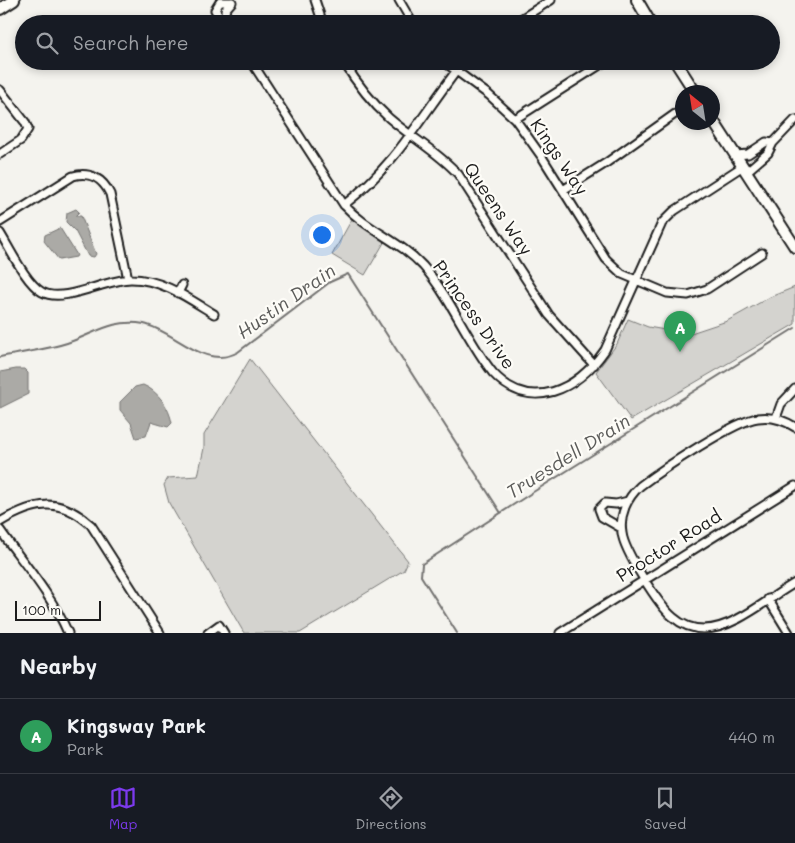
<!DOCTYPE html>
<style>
:root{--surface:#171b24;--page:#242831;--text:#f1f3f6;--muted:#9ea1a6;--line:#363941;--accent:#7c3aed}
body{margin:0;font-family:Mali,sans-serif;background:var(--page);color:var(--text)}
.compass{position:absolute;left:675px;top:85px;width:45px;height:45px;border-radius:50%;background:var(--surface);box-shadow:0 2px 8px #0003;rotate:330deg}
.scale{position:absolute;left:15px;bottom:12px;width:86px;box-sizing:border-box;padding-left:5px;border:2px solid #1c1c1c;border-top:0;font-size:14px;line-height:18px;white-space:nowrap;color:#1c1c1c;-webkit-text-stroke:4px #fdfcf7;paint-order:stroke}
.you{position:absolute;left:321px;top:234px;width:18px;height:18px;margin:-12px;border:4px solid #fff;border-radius:50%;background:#1a73e8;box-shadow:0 0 0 8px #1a73e833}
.badge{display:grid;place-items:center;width:32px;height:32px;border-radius:50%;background:var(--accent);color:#fff;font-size:16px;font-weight:700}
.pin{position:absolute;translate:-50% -41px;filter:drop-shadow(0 1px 2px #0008)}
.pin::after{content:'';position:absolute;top:26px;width:18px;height:15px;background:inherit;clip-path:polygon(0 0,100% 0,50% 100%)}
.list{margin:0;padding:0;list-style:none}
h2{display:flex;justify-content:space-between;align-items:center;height:65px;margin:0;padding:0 20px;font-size:21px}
h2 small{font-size:16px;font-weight:400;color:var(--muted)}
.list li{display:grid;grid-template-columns:32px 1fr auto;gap:15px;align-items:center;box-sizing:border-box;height:75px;padding:0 20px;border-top:1px solid var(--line)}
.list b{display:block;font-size:19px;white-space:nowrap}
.list p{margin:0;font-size:16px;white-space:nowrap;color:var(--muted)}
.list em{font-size:16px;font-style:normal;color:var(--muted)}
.icon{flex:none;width:28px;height:28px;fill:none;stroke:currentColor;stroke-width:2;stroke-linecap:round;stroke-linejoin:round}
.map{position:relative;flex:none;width:795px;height:633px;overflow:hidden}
.search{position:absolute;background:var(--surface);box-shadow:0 2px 8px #0003;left:15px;right:15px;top:15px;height:55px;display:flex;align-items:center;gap:12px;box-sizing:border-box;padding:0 18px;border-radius:28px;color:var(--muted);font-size:19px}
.sheet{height:140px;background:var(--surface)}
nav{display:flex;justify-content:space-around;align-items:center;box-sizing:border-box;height:70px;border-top:1px solid var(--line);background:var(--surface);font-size:14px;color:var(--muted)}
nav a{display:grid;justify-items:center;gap:2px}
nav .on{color:var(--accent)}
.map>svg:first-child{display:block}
.green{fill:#d4d3cf;stroke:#787876}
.water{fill:#abaaa6;stroke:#72716f}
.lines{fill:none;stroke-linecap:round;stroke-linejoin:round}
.stream{stroke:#72716f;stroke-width:2}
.street-casing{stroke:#1c1c1c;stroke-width:11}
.secondary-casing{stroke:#1c1c1c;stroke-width:14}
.street{stroke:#fdfcf7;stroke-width:7}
.secondary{stroke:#fdfcf7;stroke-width:10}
.labels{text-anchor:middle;stroke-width:4.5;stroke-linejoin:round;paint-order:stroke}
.street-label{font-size:18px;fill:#1c1c1c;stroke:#fdfcf7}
.water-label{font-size:19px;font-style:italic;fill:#5c5c5a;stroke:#fdfcf7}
</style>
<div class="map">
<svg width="795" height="633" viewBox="0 0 795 633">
<rect width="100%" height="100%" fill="#f4f3ee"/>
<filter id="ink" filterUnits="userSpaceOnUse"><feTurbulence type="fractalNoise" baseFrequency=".02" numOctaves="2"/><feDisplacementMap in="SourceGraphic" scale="10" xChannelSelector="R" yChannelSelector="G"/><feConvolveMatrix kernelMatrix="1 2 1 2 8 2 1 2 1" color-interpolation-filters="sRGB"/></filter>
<g filter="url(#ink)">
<path class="green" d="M352 219 385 241 365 275 332 255Z
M795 287V324L631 420 596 372 617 344 628 319 648 327 688 334 727 321 770 297Z
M250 359 408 561 404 570 300 633H244L169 503 164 485 168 478 198 476 204 448V435Z"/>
<path class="water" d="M76 209 79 212 75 216H81L96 254 94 257 88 256 75 231 66 222 67 213Z
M60 228 77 255 76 257 59 260 44 241 45 235Z
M16 369H24L28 373V394L0 408V372Z
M143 385C158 391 169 407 172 423L168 427 151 422 146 436 136 438 131 423 120 410V402L135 387Z"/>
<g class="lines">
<path class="stream" d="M0 357C22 352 46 350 67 343 94 334 113 318 144 324 175 331 205 371 238 352L330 282 348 274 501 513
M457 633 421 576 422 564 530 494 795 328"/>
<g class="street-casing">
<path id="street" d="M315 0 323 24
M399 0 413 24
M227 22 225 10 232 2
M226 24 215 10 220 2H231
M513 24 551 0
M251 61 344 205C367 230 400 241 423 266 451 298 467 340 493 373 531 414 578 389 605 350L662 223 674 211 743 166
M343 61C356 82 371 102 389 118 412 138 438 152 458 174L549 315 594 365
M443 61 489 95 515 119 542 157 606 259 622 274 667 293 688 295 707 289 762 253
M0 90 25 122 28 129 21 140 0 154
M515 119 606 61
M773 143 795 120
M736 155 748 154 766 142 773 143 768 153 746 172
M563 190 606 163 675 114
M344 205C399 162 422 114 464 61
M0 222 73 176C90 171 103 179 110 194L128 279
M0 233C10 249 26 283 42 292 64 304 106 279 131 279 162 279 188 298 214 314
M178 293 182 285
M776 418 781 404 795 389
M795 427C784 420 771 416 758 418 736 420 661 470 640 486 627 498 619 515 622 533 624 551 659 606 673 617 682 625 693 629 704 629 734 629 770 597 795 583
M0 522C34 502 59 496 91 525L160 633
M621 528 602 517 599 509 605 503 616 504 628 501
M0 530C24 564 51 594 68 633
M768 599 789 633
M208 633 219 625 224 633
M560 633 795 486"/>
</g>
<g class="secondary-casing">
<path id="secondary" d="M637 0 651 24
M0 9 14 0
M675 61 695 92
M712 119 795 247"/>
</g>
<use href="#street" class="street"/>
<use href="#secondary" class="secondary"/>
</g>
</g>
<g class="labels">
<g class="street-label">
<text transform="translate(559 157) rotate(56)" y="6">Kings Way</text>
<text transform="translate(498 209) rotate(56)" y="6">Queens Way</text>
<text transform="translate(474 315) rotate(55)" y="6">Princess Drive</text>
<text transform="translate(669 546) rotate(-32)" y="6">Proctor Road</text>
</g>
<g class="water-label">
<text transform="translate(286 301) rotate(-35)" y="7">Hustin Drain</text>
<text transform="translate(568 456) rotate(-32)" y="7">Truesdell Drain</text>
</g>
</g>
</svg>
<svg class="compass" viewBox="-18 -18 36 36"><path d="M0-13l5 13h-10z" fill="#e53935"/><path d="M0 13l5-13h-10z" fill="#9ea1a6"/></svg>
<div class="scale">100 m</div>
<div class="you"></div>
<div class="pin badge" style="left:680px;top:352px;background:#2e9e5b">A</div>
<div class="search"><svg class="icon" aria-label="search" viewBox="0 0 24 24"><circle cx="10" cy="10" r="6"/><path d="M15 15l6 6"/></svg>Search here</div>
</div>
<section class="sheet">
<h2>Nearby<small></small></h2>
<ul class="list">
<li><span class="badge" style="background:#2e9e5b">A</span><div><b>Kingsway Park</b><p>Park</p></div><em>440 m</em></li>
</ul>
</section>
<nav>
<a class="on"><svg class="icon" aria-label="map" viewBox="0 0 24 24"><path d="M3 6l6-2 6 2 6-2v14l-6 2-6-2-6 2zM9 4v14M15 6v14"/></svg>Map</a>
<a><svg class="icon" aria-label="directions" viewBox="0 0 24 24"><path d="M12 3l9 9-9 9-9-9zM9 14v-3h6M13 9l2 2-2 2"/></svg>Directions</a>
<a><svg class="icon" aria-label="saved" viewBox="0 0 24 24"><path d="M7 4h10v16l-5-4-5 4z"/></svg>Saved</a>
</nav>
